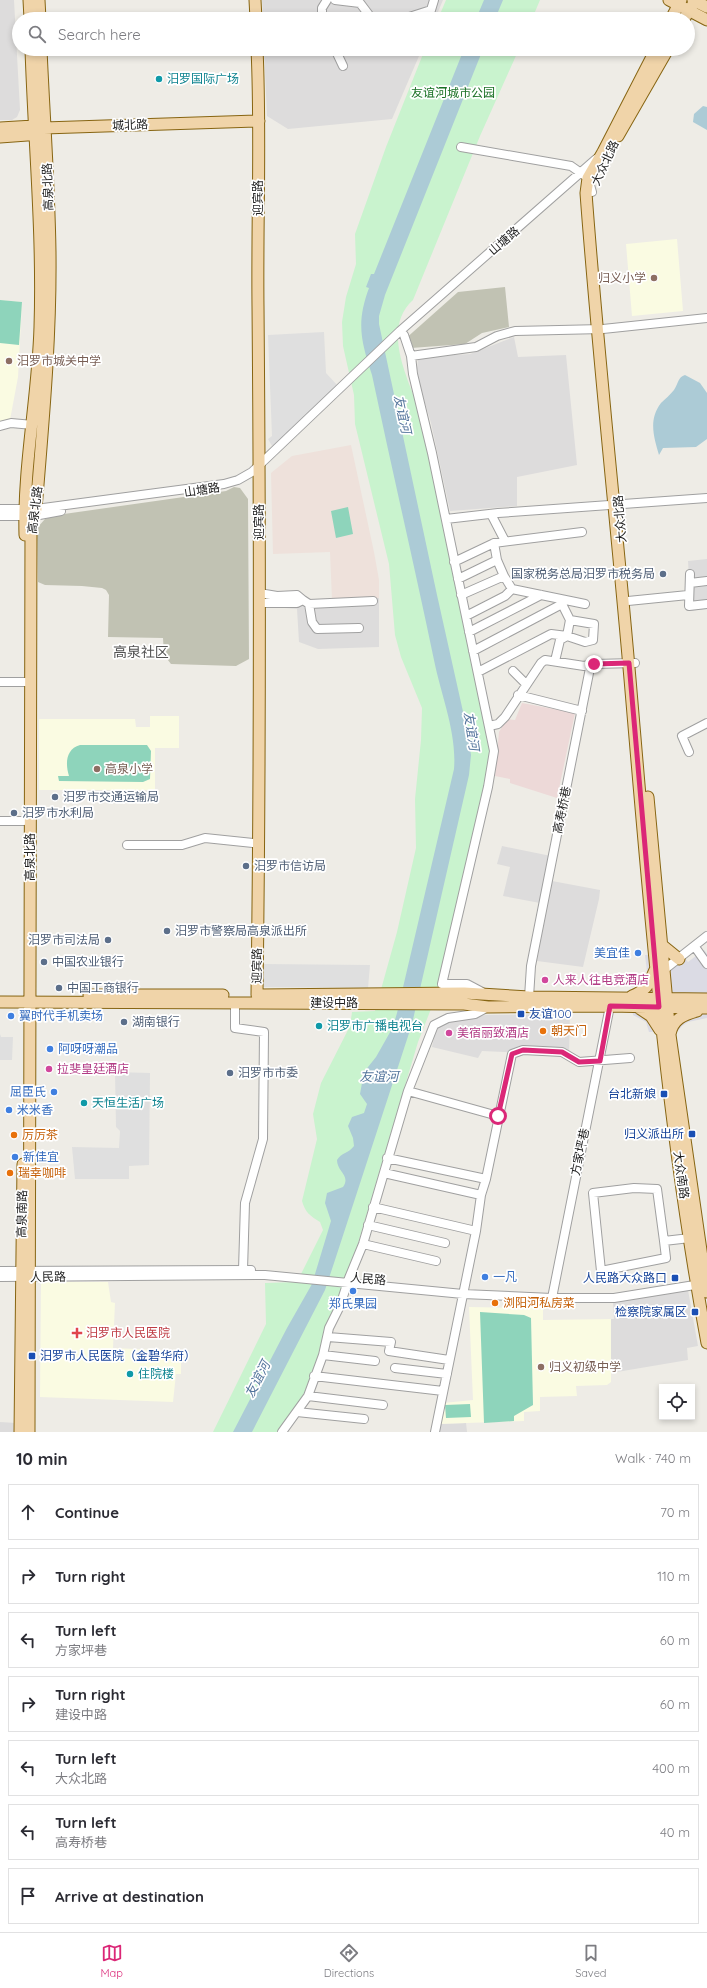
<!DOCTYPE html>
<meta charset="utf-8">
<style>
:root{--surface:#fff;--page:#f2f2f3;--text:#2b2b33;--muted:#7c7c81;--line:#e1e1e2;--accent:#db2777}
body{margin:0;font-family:Quicksand,"Noto Sans SC",sans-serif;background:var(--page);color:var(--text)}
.controls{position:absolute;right:12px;bottom:12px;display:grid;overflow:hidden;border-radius:0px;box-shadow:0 2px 6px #0003}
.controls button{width:36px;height:36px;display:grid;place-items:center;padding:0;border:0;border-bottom:1px solid var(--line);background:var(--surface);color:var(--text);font:20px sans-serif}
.stop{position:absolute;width:12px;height:12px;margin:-9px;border:3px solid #db2777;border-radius:50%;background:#fff}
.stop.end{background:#db2777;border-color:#fff;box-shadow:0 1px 4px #0008}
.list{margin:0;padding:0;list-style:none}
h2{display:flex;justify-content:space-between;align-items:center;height:52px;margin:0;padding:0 16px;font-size:17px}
h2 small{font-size:13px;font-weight:400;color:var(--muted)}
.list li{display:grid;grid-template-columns:26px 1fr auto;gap:12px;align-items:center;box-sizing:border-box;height:56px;margin:0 8px 8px;padding:0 8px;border:1px solid var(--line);border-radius:0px}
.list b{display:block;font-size:15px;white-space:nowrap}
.list p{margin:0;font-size:13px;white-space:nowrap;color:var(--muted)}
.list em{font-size:13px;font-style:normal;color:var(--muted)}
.icon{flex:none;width:22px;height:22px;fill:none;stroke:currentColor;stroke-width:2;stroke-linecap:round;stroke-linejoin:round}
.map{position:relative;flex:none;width:707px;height:1432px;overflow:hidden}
.search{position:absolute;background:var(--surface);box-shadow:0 2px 6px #0003;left:12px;right:12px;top:12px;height:44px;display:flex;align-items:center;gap:10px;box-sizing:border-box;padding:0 14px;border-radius:22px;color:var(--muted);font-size:15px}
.sheet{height:500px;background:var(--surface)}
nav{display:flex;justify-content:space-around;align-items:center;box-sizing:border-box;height:56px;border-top:1px solid var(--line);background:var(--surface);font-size:11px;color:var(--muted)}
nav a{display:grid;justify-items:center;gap:2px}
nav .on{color:var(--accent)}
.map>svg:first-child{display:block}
.residential{fill:#dddcdc}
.commercial{fill:#edd9d8}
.education{fill:#fafbe2}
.military{fill:#eee1db}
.construction{fill:#c1c2b3}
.park{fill:#c9f3ce}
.pitch{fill:#8ed4bb}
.parking{fill:#dfdfdf}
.plaza{fill:#dbdbe4}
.water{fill:#accbd6}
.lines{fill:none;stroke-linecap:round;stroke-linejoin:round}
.minor-casing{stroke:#a0a0a0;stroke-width:10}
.major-casing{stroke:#876512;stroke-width:13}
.minor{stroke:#fff;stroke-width:8}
.major{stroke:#f0d4a9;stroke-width:11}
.route{stroke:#db2777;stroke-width:5}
.culture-dot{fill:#0f9aa8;stroke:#fff;stroke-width:1.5}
.education-dot{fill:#8d6e63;stroke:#fff;stroke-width:1.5}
.service-dot{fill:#5c6f8a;stroke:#fff;stroke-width:1.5}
.shop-dot{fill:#3f7fe0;stroke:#fff;stroke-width:1.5}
.hotel-dot{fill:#d1479c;stroke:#fff;stroke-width:1.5}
.transit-dot{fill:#1a4fb4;stroke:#fff;stroke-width:1.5}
.food-dot{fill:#e8710a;stroke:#fff;stroke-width:1.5}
.health-dot{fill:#e0444e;stroke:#fff;stroke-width:1.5}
.labels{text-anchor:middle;stroke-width:3.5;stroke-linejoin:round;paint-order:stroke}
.culture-label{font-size:12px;fill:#0d838f;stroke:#fff;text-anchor:start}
.park-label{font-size:12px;fill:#197024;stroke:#fff}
.street-label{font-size:12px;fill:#1f1f1f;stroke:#fff}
.education-label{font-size:12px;fill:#785e54;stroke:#fff;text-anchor:start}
.service-label{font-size:12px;fill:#4e5e75;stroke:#fff;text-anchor:start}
.shop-label{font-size:12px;fill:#366cbe;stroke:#fff;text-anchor:start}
.hotel-label{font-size:12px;fill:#b23c85;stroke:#fff;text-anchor:start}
.transit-label{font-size:12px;fill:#164399;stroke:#fff;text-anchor:end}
.food-label{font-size:12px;fill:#c56008;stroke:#fff;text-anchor:start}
.health-label{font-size:12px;fill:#be3a42;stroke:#fff;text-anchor:start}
.water-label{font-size:13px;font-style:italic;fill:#54759c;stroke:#fff}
.quarter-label{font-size:14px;fill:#525252;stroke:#fff}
</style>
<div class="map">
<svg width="707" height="1432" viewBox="0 0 707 1432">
<rect width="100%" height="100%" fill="#eeece6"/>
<path class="residential" d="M0 0H14L20 110 17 117 12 120H0Z
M262 0H443L435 19H263Z
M264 49H422L392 119 288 129 267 116Z
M514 337 518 357 566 355 577 465 517 477V506L450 511 431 423 420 387 417 368 418 360 439 356 470 354Z
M707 559V609L691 611 688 561Z
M379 598V647L318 649 299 642 297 609 273 607 307 602Z
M502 846 551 856 540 903 503 896 510 867 497 864Z
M552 881 600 890 599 899 583 967 537 961Z
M570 1014 569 1055 482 1051 478 1058 432 1047 436 1029 445 1023 486 1015Z
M688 1290 698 1346 687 1348 688 1360 611 1373V1319H614L613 1302Z
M0 1422 16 1423V1432H0Z
M466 1423 467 1432H436L438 1424Z"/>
<path class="commercial" d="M522 703 575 713 557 798 510 783V779L495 776 499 732 507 719 515 720Z"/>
<path class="education" d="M677 239 683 311 632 316 626 244Z
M0 300 22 302 18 377 10 420 0 422Z
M150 716H179V748H155V790H39V719H135L136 727H150Z
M41 1282H108L111 1302 115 1303 113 1348 181 1351V1374H176L173 1402 40 1397Z
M516 1299 543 1301V1320L611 1319V1382L607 1385 576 1386 577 1396 540 1397V1411L524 1412V1421L438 1424 443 1403 473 1400 469 1307 516 1308Z"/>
<path class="military" d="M351 445 374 552 379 580V598L332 600 330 552 273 554 271 473 292 456Z"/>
<path class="construction" d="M505 287 509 327 482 333 465 344 411 348 404 340 458 292Z
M234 487 240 488 248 499 249 659 236 666 171 664 164 655 163 638 108 637 109 595 106 590 102 588 82 586 45 585 38 582 37 528 45 519 57 515 226 491Z"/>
<path class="park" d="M446 0H540L532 19H438Z
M425 49H519L480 136 413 300C383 327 405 373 417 404L479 685 490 746 488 776 438 991 418 1042 351 1267 304 1394 286 1421 277 1432H213L266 1324 265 1283 297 1282 323 1230 320 1222C310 1216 305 1212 302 1201L317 1139 313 1114 321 1083 350 1026 352 1012 375 1011 397 932 416 848 415 799 421 740 422 708 401 657 395 635 389 564 355 424 354 395 343 346 342 322 346 297 356 264 355 234 386 147Z"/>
<path class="pitch" d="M0 300 22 302 19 345 0 343Z
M348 507 353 534 336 538 331 511Z
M80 745H147L151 751 150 779 143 782 59 781 58 776H69C65 763 66 749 80 745Z
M480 1312 524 1315 531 1318 533 1405 514 1416V1421L484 1423Z
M470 1404 471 1417 446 1418 445 1405Z"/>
<path class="parking" d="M324 332 326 373 338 386 276 444 272 446 268 439 272 436 268 335Z
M262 964 370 965 368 988 263 987Z
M0 1034 1 1037H13L12 1060H0Z
M115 1072 150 1073 149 1165 129 1166V1179H75L72 1147 119 1148 120 1131 116 1127Z"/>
<path class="plaza" d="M704 950 707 954V1018L688 1022 682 1026 678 1031 649 1032 646 1022 633 1015 631 994 648 980 645 955 680 953 688 962Z"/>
<path class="water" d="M484 0H503L495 19H476Z
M464 49H483L385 295 379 316V324L437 595 468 734 471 755 469 775 412 1024 334 1263 325 1290 252 1432H233L287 1328 312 1284 331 1221 325 1203 327 1193 343 1187C351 1175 337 1172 337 1160 341 1153 349 1153 354 1146L353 1138 348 1126 352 1117 364 1113 367 1104 360 1094 364 1072 376 1057 393 1027 397 1013 454 769C457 733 441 695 434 660 414 564 392 470 372 375 361 341 356 323 369 288L366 287 371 274H374Z
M703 106 707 107V130L693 122 694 114Z
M685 375 700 383 707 393V439L696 447 663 448 659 455C654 437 648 420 661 403 665 399 670 395 674 390 678 384 678 377 685 375Z"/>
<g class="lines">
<g class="minor-casing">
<path id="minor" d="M335 0 360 3 372 19
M322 19V8L327 0
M403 19 431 10 434 0
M335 49 343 66
M461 147 571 166 588 178 592 192
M404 335 411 356 413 374 432 453 494 751 488 787 442 984H467L484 993
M411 356 476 347 497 336 515 331 603 329 707 318
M0 426 11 423 33 425
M0 509H36L224 484 238 480 252 472 400 331 596 159
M491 514 505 541
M0 516H34L61 511
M446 519 498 513 707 498
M497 560 504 576
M454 562 494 543 582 532
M690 574 689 606 707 604
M458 579 497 560 494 543
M690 583 707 581
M259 593 277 596 297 595 303 600
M461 595 504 576 512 589 585 604
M628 601 688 595
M259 603H297L303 600 309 604 312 622 317 629 359 628
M309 604 373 601
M466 616 505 596 512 589
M469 632 541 595
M473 651 562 604
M555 661 560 640 567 636 570 620 560 600
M513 671 526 684
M478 672 551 634 567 636 585 642 593 640 594 624 570 620
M0 682H26
M518 695 582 711
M489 726 498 724 505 717 541 663 545 660 584 666 594 664
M689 752 682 736 707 723
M0 821H24
M127 845H182L205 838 253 843
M695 947 707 964
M665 969 707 936
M529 997 531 966 590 668 594 664 635 663
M235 1002V1028L264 1032 263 1139 245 1203 243 1270
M408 1091 498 1116
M387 1158 486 1179
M384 1173 481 1195
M373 1207 476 1231
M368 1225 445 1243
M664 1241 666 1258 601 1271 593 1193 634 1188 657 1189 664 1241 690 1238
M363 1244 436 1261
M0 1271 251 1270
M0 1277 265 1275 463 1294 552 1298H614L701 1284
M552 1298 610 1006
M328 1337 391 1342 389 1351 449 1360
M323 1355 375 1361
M395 1368 447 1374
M314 1376 443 1391
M308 1396 383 1405
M297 1412 364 1419
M282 1432 308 1396 323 1355 329 1328 340 1306 349 1278 363 1244 408 1091 434 1025 448 1018 475 1014 488 1007
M435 1432 476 1231 481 1195 486 1179 512 1054 523 1050 562 1052 579 1062 630 1058"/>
</g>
<g class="major-casing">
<path id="major" d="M29 0 30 19
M39 0 40 19
M255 0 256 19
M669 0 707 20
M693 0 707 7
M671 19 681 0
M684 19 695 1
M656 49 603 152 588 178 586 193C598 355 616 517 630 679 649 901 666 1124 707 1343
M0 128 34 126 44 128 259 121
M618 136 668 49
M0 137 41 134
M25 535C23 466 38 397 40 327 43 234 34 142 31 49
M648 797 670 1035 707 1292
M663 946 679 959
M89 995H223
M257 995C260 765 260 535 258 306 257 220 261 134 257 49
M259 995 464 993 529 997 707 999
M632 996C648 989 648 985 655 970
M0 1002 464 1004 488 1007 610 1006 707 1008
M636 1006 651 1016 660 1030
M670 1034C673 1019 683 1015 697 1011
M20 1432 23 1164
M29 1432 31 525 36 509C43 423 51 338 50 252 49 184 44 117 41 49"/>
</g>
<use href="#minor" class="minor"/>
<use href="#major" class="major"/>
</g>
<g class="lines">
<path class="route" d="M498 1116 512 1054 523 1050 562 1052 579 1062 600 1061 610 1006 659 1007 629 663 594 664"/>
</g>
<g class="culture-dot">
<circle cx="159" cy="79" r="4"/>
<circle cx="319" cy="1026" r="4"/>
<circle cx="84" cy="1103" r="4"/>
<circle cx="130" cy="1374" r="4"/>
</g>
<g class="education-dot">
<circle cx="654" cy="278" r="4"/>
<circle cx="9" cy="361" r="4"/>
<circle cx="97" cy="769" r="4"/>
<circle cx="541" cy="1367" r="4"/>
</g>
<g class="service-dot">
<circle cx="663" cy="574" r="4"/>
<circle cx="55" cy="797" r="4"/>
<circle cx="14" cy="813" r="4"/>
<circle cx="246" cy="866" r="4"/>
<circle cx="167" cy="931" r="4"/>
<circle cx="108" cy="940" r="4"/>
<circle cx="44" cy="962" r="4"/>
<circle cx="59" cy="988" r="4"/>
<circle cx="124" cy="1022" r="4"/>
<circle cx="230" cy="1073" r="4"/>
</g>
<g class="shop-dot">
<circle cx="638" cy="953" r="4"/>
<circle cx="11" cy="1016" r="4"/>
<circle cx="50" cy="1049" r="4"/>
<circle cx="54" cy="1092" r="4"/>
<circle cx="9" cy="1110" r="4"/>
<circle cx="15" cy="1157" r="4"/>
<circle cx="485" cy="1277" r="4"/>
<circle cx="353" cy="1291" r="4"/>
</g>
<g class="hotel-dot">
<circle cx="545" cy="980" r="4"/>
<circle cx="449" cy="1033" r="4"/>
<circle cx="49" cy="1069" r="4"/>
</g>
<g class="transit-dot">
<rect x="517" y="1010" width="8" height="8" rx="2"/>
<rect x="660" y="1090" width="8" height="8" rx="2"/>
<rect x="688" y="1130" width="8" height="8" rx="2"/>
<rect x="671" y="1274" width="8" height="8" rx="2"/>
<rect x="691" y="1308" width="8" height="8" rx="2"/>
<rect x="28" y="1352" width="8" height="8" rx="2"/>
</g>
<g class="food-dot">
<circle cx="543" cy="1031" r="4"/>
<circle cx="14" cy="1135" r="4"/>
<circle cx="10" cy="1173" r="4"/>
<circle cx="495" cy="1303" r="4"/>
</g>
<path class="health-dot" d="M75 1327h4v4h4v4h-4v4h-4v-4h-4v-4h4z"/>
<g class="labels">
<g class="culture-label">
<text x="167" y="83">汨罗国际广场</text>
<text x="327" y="1030">汨罗市广播电视台</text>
<text x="92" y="1107">天恒生活广场</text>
<text x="138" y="1378">住院楼</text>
</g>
<g class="park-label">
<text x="453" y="97">友谊河城市公园</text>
</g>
<g class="street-label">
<text transform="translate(130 125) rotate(-2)" y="4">城北路</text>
<text transform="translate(605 163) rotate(-65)" y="4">大众北路</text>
<text transform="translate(48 187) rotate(-92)" y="4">高泉北路</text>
<text transform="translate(258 198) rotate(-90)" y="4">迎宾路</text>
<text transform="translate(504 241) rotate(-41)" y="4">山塘路</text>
<text transform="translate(202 490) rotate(-9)" y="4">山塘路</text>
<text transform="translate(35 510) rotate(-83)" y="4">高泉北路</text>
<text transform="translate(620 519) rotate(-95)" y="4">大众北路</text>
<text transform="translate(259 522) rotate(-90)" y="4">迎宾路</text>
<text transform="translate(562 810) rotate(-79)" y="4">高寿桥巷</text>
<text transform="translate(30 857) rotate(-90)" y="4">高泉北路</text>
<text transform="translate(257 966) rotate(-89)" y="4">迎宾路</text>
<text x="334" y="1007">建设中路</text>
<text transform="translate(580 1152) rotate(-78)" y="4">方家坪巷</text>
<text transform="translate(681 1175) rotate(82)" y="4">大众南路</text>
<text transform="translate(22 1214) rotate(-89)" y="4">高泉南路</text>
<text transform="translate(48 1277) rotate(-1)" y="4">人民路</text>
<text transform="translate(368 1279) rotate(5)" y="4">人民路</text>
</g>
<g class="education-label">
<text x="646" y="282" text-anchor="end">归义小学</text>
<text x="17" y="365">汨罗市城关中学</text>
<text x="105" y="773">高泉小学</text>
<text x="549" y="1371">归义初级中学</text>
</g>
<g class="service-label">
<text x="655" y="578" text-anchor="end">国家税务总局汨罗市税务局</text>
<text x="63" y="801">汨罗市交通运输局</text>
<text x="22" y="817">汨罗市水利局</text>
<text x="254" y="870">汨罗市信访局</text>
<text x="175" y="935">汨罗市警察局高泉派出所</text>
<text x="100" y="944" text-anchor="end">汨罗市司法局</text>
<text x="52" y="966">中国农业银行</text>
<text x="67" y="992">中国工商银行</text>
<text x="132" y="1026">湖南银行</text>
<text x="238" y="1077">汨罗市市委</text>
</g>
<g class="shop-label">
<text x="630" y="957" text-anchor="end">美宜佳</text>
<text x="19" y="1020">翼时代手机卖场</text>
<text x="58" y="1053">阿呀呀潮品</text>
<text x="46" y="1096" text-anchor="end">屈臣氏</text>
<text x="17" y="1114">米米香</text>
<text x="23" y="1161">新佳宜</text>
<text x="493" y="1281">一凡</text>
<text x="353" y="1308" text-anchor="middle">郑氏果园</text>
</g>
<g class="hotel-label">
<text x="553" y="984">人来人往电竞酒店</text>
<text x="457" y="1037">美宿丽致酒店</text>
<text x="57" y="1073">拉斐皇廷酒店</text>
</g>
<g class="transit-label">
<text x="529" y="1018" text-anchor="start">友谊100</text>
<text x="656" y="1098">台北新娘</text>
<text x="684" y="1138">归义派出所</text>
<text x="667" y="1282">人民路大众路口</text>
<text x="687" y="1316">检察院家属区</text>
<text x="40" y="1360" text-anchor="start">汨罗市人民医院（金碧华府）</text>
</g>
<g class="food-label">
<text x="551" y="1035">朝天门</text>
<text x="22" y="1139">厉厉茶</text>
<text x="18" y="1177">瑞幸咖啡</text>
<text x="503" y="1307">浏阳河私房菜</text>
</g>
<g class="health-label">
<text x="86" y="1337">汨罗市人民医院</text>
</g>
<g class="water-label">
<text transform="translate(403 414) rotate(78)" y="5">友谊河</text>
<text transform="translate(472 731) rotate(81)" y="5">友谊河</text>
<text x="379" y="1081">友谊河</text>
<text transform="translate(257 1379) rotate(-63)" y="5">友谊河</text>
</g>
<g class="quarter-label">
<text x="141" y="657">高泉社区</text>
</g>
</g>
</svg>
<div class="controls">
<button><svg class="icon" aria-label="locate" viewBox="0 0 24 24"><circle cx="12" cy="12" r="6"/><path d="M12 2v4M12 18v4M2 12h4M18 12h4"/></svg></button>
</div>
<div class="stop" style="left:498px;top:1116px"></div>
<div class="stop end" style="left:594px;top:664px"></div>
<div class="search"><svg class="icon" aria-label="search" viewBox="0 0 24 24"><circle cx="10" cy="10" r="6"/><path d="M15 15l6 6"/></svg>Search here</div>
</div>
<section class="sheet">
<h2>10 min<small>Walk · 740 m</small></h2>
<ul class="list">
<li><svg class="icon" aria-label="ahead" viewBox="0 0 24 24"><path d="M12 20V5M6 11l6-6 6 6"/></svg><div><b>Continue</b></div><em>70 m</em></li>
<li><svg class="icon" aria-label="right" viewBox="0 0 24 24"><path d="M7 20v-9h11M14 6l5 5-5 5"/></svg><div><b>Turn right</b></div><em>110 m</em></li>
<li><svg class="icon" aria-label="left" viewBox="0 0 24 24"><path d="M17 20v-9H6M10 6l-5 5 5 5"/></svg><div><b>Turn left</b><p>方家坪巷</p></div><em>60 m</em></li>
<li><svg class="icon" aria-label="right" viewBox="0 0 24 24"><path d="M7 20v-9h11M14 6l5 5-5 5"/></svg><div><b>Turn right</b><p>建设中路</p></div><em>60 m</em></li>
<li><svg class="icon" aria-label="left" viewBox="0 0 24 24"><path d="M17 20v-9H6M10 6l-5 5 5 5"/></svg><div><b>Turn left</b><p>大众北路</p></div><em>400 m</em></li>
<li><svg class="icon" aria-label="left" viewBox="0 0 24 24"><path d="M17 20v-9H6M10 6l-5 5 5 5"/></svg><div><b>Turn left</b><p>高寿桥巷</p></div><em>40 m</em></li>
<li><svg class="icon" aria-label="arrive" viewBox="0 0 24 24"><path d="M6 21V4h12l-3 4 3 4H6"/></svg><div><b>Arrive at destination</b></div></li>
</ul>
</section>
<nav>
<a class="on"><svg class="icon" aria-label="map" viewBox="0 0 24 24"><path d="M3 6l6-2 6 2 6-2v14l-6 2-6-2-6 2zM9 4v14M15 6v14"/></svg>Map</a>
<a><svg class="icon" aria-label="directions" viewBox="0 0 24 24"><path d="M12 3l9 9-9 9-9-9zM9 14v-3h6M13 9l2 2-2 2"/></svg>Directions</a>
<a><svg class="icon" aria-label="saved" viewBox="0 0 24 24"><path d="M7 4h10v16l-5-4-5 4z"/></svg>Saved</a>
</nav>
